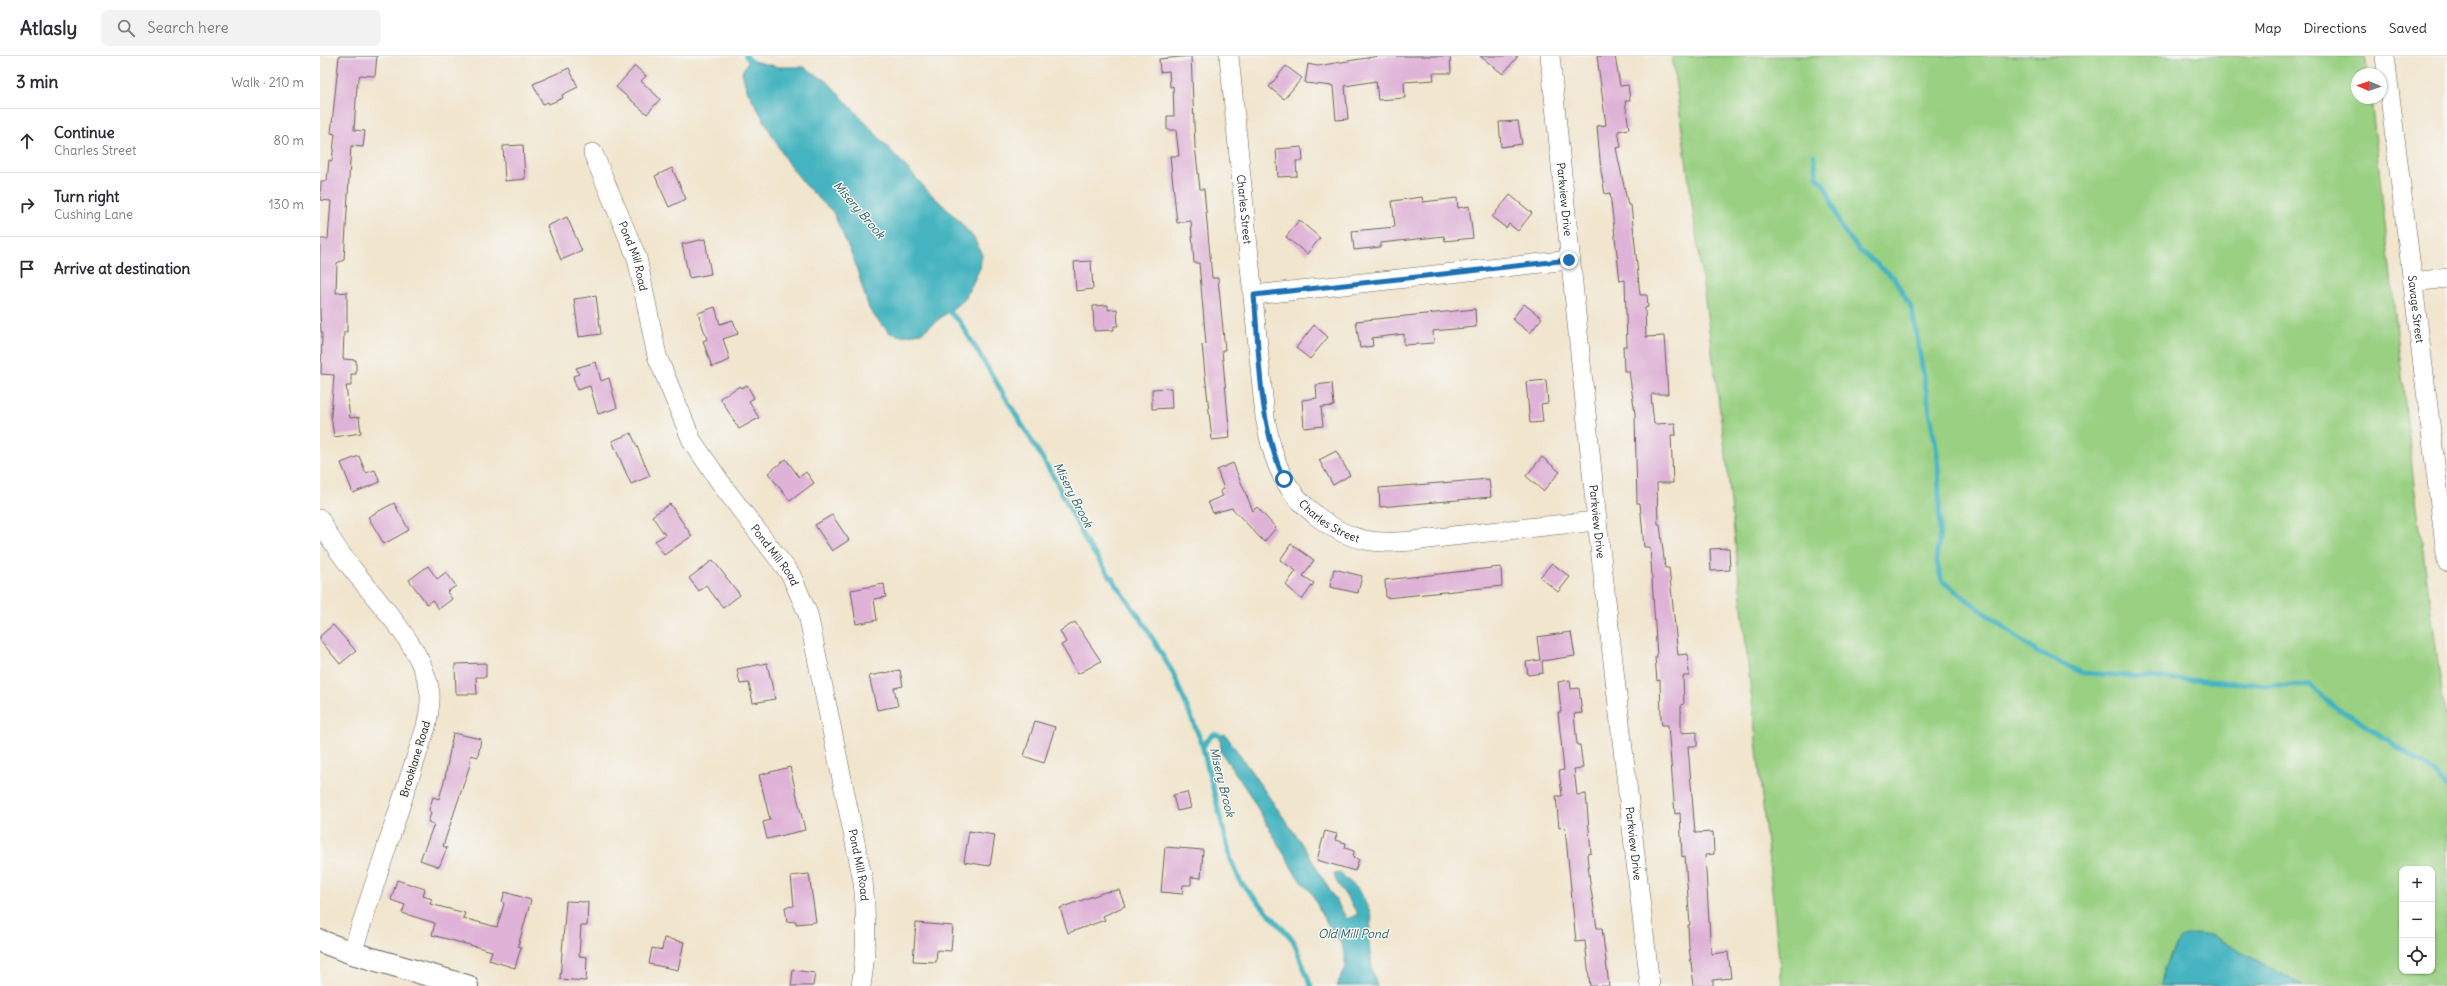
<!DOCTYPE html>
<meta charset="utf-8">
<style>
:root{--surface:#fff;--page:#f2f2f3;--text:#2b2b33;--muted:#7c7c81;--line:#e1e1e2}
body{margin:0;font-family:Delius,sans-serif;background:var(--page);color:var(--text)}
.controls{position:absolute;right:12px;bottom:12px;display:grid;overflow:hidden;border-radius:8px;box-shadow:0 1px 3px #0004}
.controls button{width:36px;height:36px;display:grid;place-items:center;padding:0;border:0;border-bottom:1px solid var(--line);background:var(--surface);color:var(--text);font:20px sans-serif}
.compass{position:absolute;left:2031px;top:12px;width:36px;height:36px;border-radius:50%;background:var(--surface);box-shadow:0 1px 3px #0004;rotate:272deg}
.stop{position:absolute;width:12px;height:12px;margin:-9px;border:3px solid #1f6fb2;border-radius:50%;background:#fff}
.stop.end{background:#1f6fb2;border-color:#fff;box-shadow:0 1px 4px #0008}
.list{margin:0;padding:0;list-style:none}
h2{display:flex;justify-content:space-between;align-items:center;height:52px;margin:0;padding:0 16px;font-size:17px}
h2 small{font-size:13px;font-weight:400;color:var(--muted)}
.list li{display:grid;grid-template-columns:26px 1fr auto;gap:12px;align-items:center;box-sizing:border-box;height:64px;padding:0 16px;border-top:1px solid var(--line)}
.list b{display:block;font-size:15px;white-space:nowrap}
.list p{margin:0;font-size:13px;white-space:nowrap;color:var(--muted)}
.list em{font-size:13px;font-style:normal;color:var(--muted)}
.icon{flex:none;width:22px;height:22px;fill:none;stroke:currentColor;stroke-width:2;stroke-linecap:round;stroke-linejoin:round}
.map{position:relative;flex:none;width:2127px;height:930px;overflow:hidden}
header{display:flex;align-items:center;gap:24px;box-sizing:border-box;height:56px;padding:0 20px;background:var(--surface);border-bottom:1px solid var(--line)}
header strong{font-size:19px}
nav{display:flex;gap:22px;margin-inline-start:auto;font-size:14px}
.search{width:280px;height:36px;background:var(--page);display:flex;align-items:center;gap:10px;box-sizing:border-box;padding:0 14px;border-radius:8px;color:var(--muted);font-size:15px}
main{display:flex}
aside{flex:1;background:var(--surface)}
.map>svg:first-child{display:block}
.green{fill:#99d082;stroke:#5a764f;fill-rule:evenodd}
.water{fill:#45b4c0;stroke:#30686e}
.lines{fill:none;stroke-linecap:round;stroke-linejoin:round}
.stream{stroke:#45b4c0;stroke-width:5}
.building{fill:#dfb2d7}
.minor-casing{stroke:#67625a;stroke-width:20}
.tertiary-casing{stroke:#67625a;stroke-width:24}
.minor{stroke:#fff;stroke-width:19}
.tertiary{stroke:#fff;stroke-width:22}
.route{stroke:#1f6fb2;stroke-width:5}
.labels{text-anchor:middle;stroke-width:3;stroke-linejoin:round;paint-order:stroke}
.street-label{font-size:11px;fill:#1c1c1c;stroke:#f6f6f2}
.water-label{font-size:12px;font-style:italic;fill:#2e6066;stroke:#f6f6f2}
</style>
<header>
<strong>Atlasly</strong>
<div class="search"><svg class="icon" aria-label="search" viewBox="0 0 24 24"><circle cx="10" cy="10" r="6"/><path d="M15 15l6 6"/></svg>Search here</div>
<nav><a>Map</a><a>Directions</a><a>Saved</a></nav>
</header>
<main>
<aside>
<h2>3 min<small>Walk · 210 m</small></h2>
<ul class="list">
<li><svg class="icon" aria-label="ahead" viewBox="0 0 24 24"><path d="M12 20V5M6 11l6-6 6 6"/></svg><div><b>Continue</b><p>Charles Street</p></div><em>80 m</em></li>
<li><svg class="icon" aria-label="right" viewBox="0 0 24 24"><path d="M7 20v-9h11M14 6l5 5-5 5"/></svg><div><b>Turn right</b><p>Cushing Lane</p></div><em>130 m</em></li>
<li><svg class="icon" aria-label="arrive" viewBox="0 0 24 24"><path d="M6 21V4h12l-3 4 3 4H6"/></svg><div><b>Arrive at destination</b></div></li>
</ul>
</aside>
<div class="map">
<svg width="2127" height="930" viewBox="0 0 2127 930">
<rect width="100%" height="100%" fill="#f6f6f2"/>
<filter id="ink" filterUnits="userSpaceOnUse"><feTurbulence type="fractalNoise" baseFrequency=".025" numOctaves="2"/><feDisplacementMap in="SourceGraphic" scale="8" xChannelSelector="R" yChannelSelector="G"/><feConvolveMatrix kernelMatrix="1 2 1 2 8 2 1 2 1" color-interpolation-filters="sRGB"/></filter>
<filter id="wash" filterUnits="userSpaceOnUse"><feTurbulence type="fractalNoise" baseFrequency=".012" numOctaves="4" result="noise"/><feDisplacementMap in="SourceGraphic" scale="16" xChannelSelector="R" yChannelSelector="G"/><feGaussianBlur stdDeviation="0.9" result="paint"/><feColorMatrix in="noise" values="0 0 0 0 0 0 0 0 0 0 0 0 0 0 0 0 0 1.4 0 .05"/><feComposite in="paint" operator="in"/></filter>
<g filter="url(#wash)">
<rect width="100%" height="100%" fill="#f1e5ce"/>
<path class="green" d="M1352 0H2045L2048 18H2037V42H2051L2094 428 2127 673V930H1462L1406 400ZM2082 813H2112V915H2082Z"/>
<path class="water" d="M429 4 459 11H484L508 26 607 134 639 165 654 182 662 199 660 212 645 243 601 277 581 280 570 277 559 266 549 253 534 204 513 156 487 131 467 106 426 32 422 16Z
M905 678 982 788 1027 863 1038 858 1016 825 1014 817 1019 816 1040 835 1052 861 1048 881 1053 918 1057 930H1017L1025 911V898L1020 886 1004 863 992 837 976 819 930 739 901 696 900 680Z
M1878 877 1890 879 1984 930H1841C1841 918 1853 888 1863 882 1868 879 1873 878 1878 877Z"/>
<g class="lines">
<path class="stream" d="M426 0 433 8
M1494 99 1497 120 1507 133 1521 171 1539 194 1574 222 1592 253 1618 403 1620 478 1616 503 1622 525 1717 596 1763 617 1949 629H1990L2017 653 2030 659 2114 715 2127 732
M625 252 640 266 736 425 766 486 824 568 853 617 881 685 911 804 921 827 973 884 991 930
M883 691 888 683 894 678 900 680"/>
</g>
<g id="blocks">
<path class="building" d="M19 0H57L55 20 40 19 37 30 34 74 45 75 43 91 31 90 24 204 17 207 16 237 27 236V276H24L23 303 36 304V318H31V330H26L30 362 39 361 41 377 14 381 11 359 14 319 1 318 2 276H1L0 257V183H8L11 145 0 144 1 125H7L9 104 12 105 15 78 11 77Z
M871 0 875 90 880 133H884L892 222H898L905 294H902L910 382 892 384 882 289 886 288 879 207H874L871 165 857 167 850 100H859L856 74H847V60H854L853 30 850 31 849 15 840 16 839 3Z
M1059 0H1130L1131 17H1113L1114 24 1084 26 1085 42 1058 44 1056 25 1025 30 1028 63 1016 64 1013 30 985 27 988 8 997 10Z
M1160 0H1198L1183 18Z
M1277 0H1295L1300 30 1308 29 1310 45H1305L1309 73 1298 75 1301 91 1296 92 1308 149H1311L1320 239H1327L1328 251 1325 252 1326 281 1344 280 1348 338H1332L1331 340 1334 368 1355 367 1356 379H1351L1353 427H1337L1338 468H1340L1345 512H1349L1358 599 1368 598 1369 620H1363L1364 647 1361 650V677L1377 676V690H1368L1375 777 1393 776 1394 798 1385 799 1391 898 1408 896 1411 922 1393 924V930H1374L1369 891 1368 869H1370L1365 800 1362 801 1360 757 1355 758 1348 669H1342L1341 662 1340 624 1337 625 1335 601H1337L1330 491H1324L1320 447H1317L1315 358 1309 315H1304L1303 290H1307L1305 224 1300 225 1290 137 1285 138 1281 115 1277 70 1286 69Z
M315 10 326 20 321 25 340 43 327 58 296 31Z
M966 10 982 22 964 43 949 31Z
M249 12 258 31 242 39 243 42 229 48 228 46 223 48 213 28Z
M1198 65 1202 88 1181 91 1179 66Z
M203 89 205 123 185 125 183 90Z
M982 91 983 105H976L977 120 958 121 956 93Z
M352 112 366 143 349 151 335 120Z
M1190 139 1212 157 1198 175 1189 168 1186 172 1172 161Z
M1102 141 1103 146 1137 142 1138 152 1149 150 1153 182 1125 185 1124 180 1061 187V191L1034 194 1032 175 1075 171 1072 145Z
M247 161 262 195 241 204 227 170Z
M979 164 1000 182 987 198 966 181Z
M385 183 391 218 369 222 362 188Z
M771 205 773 233 756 235 754 206Z
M276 240 281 278 259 281 254 243Z
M1204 248 1222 262 1210 277 1192 263Z
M788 249V254L797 253 798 270H794V274L774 275 773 250Z
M395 251 400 268 413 264 418 278 403 283 410 304 392 311 383 285 387 283 378 257Z
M1155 253 1156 271 1113 275 1114 287 1084 289V278L1052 282 1053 290 1040 292 1036 265Z
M994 269 1008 281 990 303 976 292Z
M276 306 281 325 289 322 297 352 278 358 270 330 257 334 253 320 259 318 256 312Z
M1226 324 1228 347 1221 348 1223 366 1210 367 1206 326Z
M1012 327 1014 350 1001 351 1003 370 984 372 982 344 997 342 996 329Z
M427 329 434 342 429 345 439 362 419 373 400 342 420 330 421 332Z
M851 332 852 352 832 353V333Z
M311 377 330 420 311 428 292 385Z
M1016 395 1030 419 1013 429 999 404Z
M39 400 46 417 55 414 60 426 33 437 21 407Z
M1222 401 1240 416 1223 435 1206 420Z
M466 403 479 421 486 416 494 427 470 445 448 417Z
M913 407 933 455 937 451 956 472 944 486 912 452 893 457 888 446 903 440 900 435 904 433 897 414Z
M1169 423 1171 441 1060 451 1059 432Z
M74 447 89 474 64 488 48 461Z
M350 448 372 480 344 499 335 485 345 479 332 460Z
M512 459 529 484 512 495 495 469Z
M971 488 994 504 983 520 994 527 982 544 966 529 976 515 960 504Z
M1409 492 1410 514 1391 515 1390 493Z
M393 504 420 539 403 552 386 529 379 535 369 522Z
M1232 507 1250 521 1238 536 1220 521Z
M108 510 117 523 126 516 136 530 127 536 132 543 119 553 112 544 107 548 89 524Z
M1181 511 1182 530 1066 542 1065 524Z
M1014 513 1042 520 1038 537 1010 531Z
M564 528 566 541 554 543 557 564 536 568 531 534Z
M755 566 781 605 758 618 741 589 746 586 740 575Z
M13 569 36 595 20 608 0 584V580Z
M1251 576 1255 600 1222 605 1223 617 1208 619 1206 606 1220 604 1217 581Z
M166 607V621H156L157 638H136L135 608Z
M447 607 455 643 433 647 429 627 420 628 417 613Z
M580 614 583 630 574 632 578 650 557 654 549 620Z
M1250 624 1251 633 1259 632 1262 657 1254 658 1257 689H1260L1263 712 1254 713 1257 739 1266 738 1271 797 1267 798 1270 827 1277 872H1282L1289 930H1270L1265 885 1256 886 1245 771 1239 772 1236 740H1242L1239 715 1244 714 1238 656H1241L1238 626Z
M715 665 735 671 724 707 704 700Z
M133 677 161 683 158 701 151 699 149 712 123 790 127 792 119 811 100 804 114 768 108 766 111 757 109 754 113 741 119 743 125 722Z
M470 711 485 774 447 783 443 766 450 764 439 719Z
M867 736 871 752 857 755 853 739Z
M649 775 675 779 670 810 644 806Z
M1005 775 1017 778 1015 784 1026 787 1025 792 1034 795 1033 802 1039 803 1035 815 997 804Z
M845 791 883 794 881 822 871 821V829H863L862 838 841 836Z
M489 818 496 866 476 868V865L467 866 465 851 474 850 471 820Z
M77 824 105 833 103 840 112 843 110 848 145 857 143 862 177 871 184 848 182 845 185 836 211 844 198 890 201 891 195 912 169 904 172 895 112 879 115 867 82 857 85 849 71 844Z
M799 834 805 850 783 860 785 864 748 877 740 852 785 836Z
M246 845 268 846 267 870H261L259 900 267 901 266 925 240 923Z
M596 867 633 870 631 895 617 894 616 906 593 905Z
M344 882 364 886 358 914 329 908 332 892 342 894Z
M473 914 495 917 493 930H471Z"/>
</g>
</g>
<g filter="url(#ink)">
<use href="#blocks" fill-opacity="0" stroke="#67625a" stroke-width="1"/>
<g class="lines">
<g class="minor-casing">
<g id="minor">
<path id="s1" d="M909 0 945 361C949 382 953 402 963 421 978 450 1014 478 1045 484 1076 490 1111 482 1142 479 1187 474 1232 469 1277 465"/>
<path id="s2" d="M1230 0 1277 465 1330 930"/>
<path id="s3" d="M2065 0 2127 506"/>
<path id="s4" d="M273 97 317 202 337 300 372 385 405 433 471 519 488 558 543 825C547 861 547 894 541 930"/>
<path d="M2093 226 2127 222"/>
<path d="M934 239 1249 204"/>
<path d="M0 463C26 521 102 576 110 638 111 649 108 660 106 671L32 897"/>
</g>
</g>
<g class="tertiary-casing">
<path id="tertiary" d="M0 885 32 897 147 930"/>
</g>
<use href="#minor" class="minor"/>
<use href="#tertiary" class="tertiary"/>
</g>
</g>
<g class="lines" filter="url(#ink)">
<path class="route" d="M964 423C938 367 940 300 934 239L1249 204"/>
</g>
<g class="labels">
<g class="street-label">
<text dy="4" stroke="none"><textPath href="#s2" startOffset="144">Parkview Drive</textPath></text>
<text dy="4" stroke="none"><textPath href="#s1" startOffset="154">Charles Street</textPath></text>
<text dy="4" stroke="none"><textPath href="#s4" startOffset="111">Pond Mill Road</textPath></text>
<text dy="4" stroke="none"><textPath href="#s3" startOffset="255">Savage Street</textPath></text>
<text dy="4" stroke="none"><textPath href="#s1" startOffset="491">Charles Street</textPath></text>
<text dy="4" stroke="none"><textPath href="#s2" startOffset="468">Parkview Drive</textPath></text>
<text dy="4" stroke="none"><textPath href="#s4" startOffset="447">Pond Mill Road</textPath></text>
<text transform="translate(95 703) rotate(-73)" y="4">Brooklane Road</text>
<text dy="4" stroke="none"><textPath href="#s2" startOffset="792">Parkview Drive</textPath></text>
<text dy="4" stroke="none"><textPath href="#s4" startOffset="771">Pond Mill Road</textPath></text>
</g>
<g class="water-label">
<text transform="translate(539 154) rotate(49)" y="4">Misery Brook</text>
<text transform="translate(753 439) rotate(63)" y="4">Misery Brook</text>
<text transform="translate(902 726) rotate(76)" y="4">Misery Brook</text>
<text x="1033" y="882">Old Mill Pond</text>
</g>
</g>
</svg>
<div class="controls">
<button>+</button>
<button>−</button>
<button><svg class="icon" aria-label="locate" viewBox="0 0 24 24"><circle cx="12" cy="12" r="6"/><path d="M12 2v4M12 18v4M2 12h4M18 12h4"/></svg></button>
</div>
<svg class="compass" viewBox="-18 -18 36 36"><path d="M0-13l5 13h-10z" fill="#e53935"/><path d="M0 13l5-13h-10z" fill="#7c7c81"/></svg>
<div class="stop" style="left:964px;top:423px"></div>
<div class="stop end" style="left:1249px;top:204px"></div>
</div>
</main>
